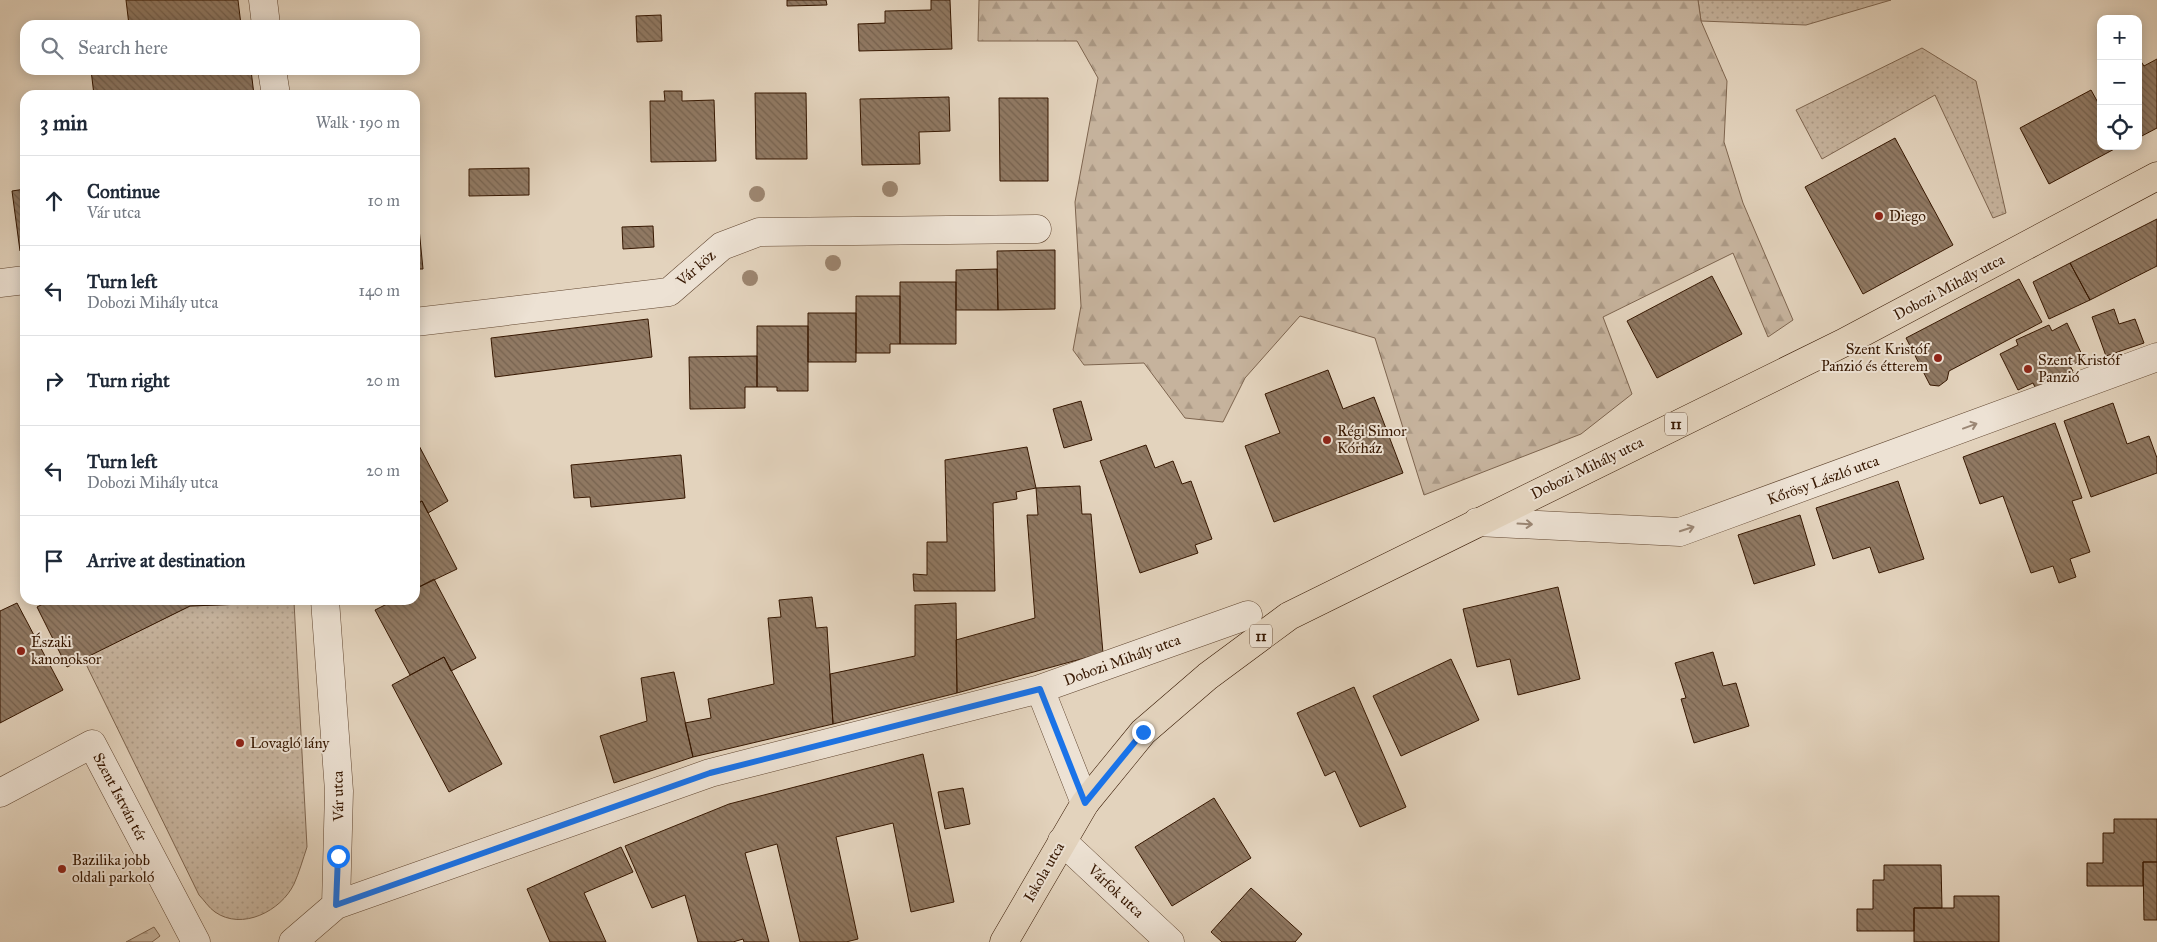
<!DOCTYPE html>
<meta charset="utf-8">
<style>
:root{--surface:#fff;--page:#f2f2f3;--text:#1f2937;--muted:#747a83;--line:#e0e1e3}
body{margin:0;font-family:"IM FELL Great Primer",serif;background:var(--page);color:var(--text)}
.controls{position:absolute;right:15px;top:15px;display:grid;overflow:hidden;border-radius:10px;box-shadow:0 2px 12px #0003}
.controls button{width:45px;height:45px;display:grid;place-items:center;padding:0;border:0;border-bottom:1px solid var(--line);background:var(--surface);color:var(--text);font:25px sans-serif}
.stop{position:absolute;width:15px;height:15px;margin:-11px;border:4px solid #1a73e8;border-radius:50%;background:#fff}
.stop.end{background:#1a73e8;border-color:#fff;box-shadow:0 1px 5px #0008}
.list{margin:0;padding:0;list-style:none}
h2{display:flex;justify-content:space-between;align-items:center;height:65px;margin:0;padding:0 20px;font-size:21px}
h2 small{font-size:16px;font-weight:400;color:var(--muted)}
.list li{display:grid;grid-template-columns:32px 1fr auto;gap:15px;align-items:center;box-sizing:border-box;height:90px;padding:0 20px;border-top:1px solid var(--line)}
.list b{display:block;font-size:19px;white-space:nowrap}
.list p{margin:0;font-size:16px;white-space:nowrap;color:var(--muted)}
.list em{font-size:16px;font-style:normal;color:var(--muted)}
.icon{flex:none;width:28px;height:28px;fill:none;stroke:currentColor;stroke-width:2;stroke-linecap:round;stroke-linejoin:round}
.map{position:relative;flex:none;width:2157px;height:942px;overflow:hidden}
.search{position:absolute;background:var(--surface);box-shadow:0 2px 12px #0003;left:20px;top:20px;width:400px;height:55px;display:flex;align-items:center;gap:12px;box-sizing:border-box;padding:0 18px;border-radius:15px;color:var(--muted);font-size:19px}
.panel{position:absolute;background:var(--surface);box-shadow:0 2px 12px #0003;left:20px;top:90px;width:400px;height:515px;border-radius:15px}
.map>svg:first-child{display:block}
.grass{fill:url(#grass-dots);stroke:#7e654f}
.forest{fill:url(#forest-firs);stroke:#7e654f}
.building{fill:url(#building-back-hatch);stroke:#361701}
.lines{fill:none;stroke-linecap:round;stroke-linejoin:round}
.street-casing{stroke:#614630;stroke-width:29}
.primary-casing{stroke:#361701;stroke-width:29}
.street{stroke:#ede2d4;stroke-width:28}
.primary{stroke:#e3d3bd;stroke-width:28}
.tree{fill:#9c856f}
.oneway{stroke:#9b8775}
.route{stroke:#1a73e8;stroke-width:6}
.poi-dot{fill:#8f2418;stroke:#ede2d4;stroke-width:2}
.labels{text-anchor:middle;stroke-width:4;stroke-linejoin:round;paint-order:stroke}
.shield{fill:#ede2d4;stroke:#6d5440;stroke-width:1}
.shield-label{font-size:14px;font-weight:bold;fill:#361701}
.poi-label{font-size:15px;fill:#361701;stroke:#ede2d4;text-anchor:start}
.street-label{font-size:15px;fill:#361701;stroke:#ede2d4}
</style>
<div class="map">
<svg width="2157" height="942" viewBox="0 0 2157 942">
<defs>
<pattern id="grass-dots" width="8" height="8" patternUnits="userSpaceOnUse" patternTransform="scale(1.25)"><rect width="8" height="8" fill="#c6b39d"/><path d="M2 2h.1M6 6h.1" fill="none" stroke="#ab9985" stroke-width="1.8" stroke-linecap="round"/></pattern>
<pattern id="forest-firs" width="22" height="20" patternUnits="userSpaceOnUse" patternTransform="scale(1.25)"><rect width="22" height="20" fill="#c6b39d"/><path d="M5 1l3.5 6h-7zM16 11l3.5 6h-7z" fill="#ab9985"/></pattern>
<pattern id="building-back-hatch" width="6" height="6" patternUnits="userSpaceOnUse" patternTransform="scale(1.25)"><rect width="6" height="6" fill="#907963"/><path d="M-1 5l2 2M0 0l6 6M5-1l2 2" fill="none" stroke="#76624f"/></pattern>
</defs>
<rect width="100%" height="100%" fill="#e3d3bd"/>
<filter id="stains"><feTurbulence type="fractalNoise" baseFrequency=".004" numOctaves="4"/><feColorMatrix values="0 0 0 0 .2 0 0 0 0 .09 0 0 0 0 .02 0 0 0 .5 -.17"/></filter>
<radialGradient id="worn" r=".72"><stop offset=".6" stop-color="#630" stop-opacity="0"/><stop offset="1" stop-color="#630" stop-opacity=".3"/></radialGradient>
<path class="grass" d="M1698 0H1891L1806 25 1701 21Z
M1922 48 1976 81 2006 213 1993 218 1935 95 1822 159 1796 110Z
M294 602 307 847C303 859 299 873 294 884 281 911 242 931 215 912 209 908 204 900 199 895L83 658 190 606Z"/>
<path class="forest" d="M979 0H1698L1701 21 1727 81 1724 142 1743 203 1793 320 1768 337 1733 253 1603 317 1632 394 1581 434 1424 495 1375 338 1300 316 1245 378 1223 422 1185 418 1144 363 1084 365 1073 350 1081 306 1075 202 1098 78 1077 41H978Z
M154 927 160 936 152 942H126Z"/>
<path class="building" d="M126 0H238L241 25H129Z
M787 0H826L827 5 787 6Z
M931 0H950L952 49 859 51 858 24 885 23V11L931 10Z
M661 15 662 41 637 42 636 16Z
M2138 57 2144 66 2157 59V128L2138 138Z
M91 70H251L254 95H94Z
M2091 90 2101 108V146H2120L2049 184 2020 128Z
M664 91H682V101L714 100 716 161 651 162 650 101H665Z
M755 93H806L807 159H756Z
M949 97 950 131 919 132 920 164 862 165 860 99Z
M999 98H1048V181H1000Z
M1895 138 1953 245 1863 294 1805 187Z
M529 168V195L469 196V169Z
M25 189V250L20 251 12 191Z
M415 208H417L423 269H415Z
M2157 219V266L2090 300 2070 263Z
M653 226 654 247 623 249 622 227Z
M1055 250V309L998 310 997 251Z
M2070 263 2090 300 2049 319 2033 282Z
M997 269 998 310H956V270Z
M1712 276 1742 334 1657 378 1627 321Z
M2019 279 2042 322 1949 371 1947 380 1939 386 1930 385 1906 338Z
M900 282H956V344H900Z
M856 296H900V344H890V353H856Z
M2114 309 2119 324 2135 319 2144 343 2106 356 2092 317Z
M808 313H856V362H808Z
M648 319 652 357 495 377 491 338Z
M2067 323 2084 359 2070 366 2073 371 2036 389 2033 383 2018 390 2000 354 2018 345 2016 340 2049 325 2052 331Z
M757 326H808V391H777V387H757Z
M757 356V387H745V408L690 409 689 357Z
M1328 370 1343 409 1374 397 1403 473 1274 522 1245 446 1280 433 1265 394Z
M1081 401 1092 440 1064 448 1053 409Z
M2113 403 2127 444 2149 436 2157 458V473L2091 497 2064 421Z
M2055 423 2082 498 2072 501 2090 552 2070 559 2076 577 2059 583 2053 566 2031 573 2003 496 1980 504 1963 457Z
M415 438 448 501 428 513 422 501 415 505Z
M1146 445 1155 468 1173 461 1182 484 1191 481 1212 539 1195 545 1198 553 1140 573 1100 461Z
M1027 447 1036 488 1016 492 1017 499 993 503 995 591H914L913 574 927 575V542H947L945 460Z
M681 455 685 498 591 507 590 497 574 498 571 465Z
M1898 481 1924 559 1879 573 1870 547 1833 559 1816 508Z
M1080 486 1082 514H1091L1103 653 957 693 956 640 1035 618 1027 515H1038L1036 488Z
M422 501 457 569 415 589V505Z
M1800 515 1815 565 1754 584 1738 535Z
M434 579 476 658 451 671 444 657 410 675 375 610 395 600H415V589Z
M1558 587 1580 679 1518 695 1510 659 1477 667 1463 609Z
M812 597 816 628 827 627 833 724 693 757 685 723 711 718 708 699 774 684 768 618 781 617 779 600Z
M51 600H272V603L190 606 67 667 37 607Z
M17 603 63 690 0 723V611Z
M956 603 957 693 833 724 830 674 915 656V605Z
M1713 652 1723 686 1736 683 1749 726 1694 743 1681 699 1686 698 1675 663Z
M444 657 502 764 449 792 392 685Z
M1451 659 1479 720 1401 756 1373 696Z
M674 672 693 757 614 783 600 736 647 721 641 678Z
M1354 687 1406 807 1360 827 1335 771 1325 776 1297 713Z
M923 754 954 902 911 912 893 823 836 837 858 939 846 942H800L777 844 745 853 769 942H744L743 939 733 942H698L685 895 652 908 625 846 729 804Z
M963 788 970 824 945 829 938 792Z
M1214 798 1251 858 1172 906 1135 847Z
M2114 819H2157V862H2143V886H2087V863H2103V833H2114Z
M621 847 633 872 584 893 606 942H550L527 889Z
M2143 862H2157V920H2144Z
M1884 865H1941L1942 908H1914V931H1857V909H1873V880H1884Z
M1251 888 1302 934 1295 942H1222L1211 932Z
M1954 896H1999V942H1914V908H1954Z"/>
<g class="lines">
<g class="street-casing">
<path id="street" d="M263 0 266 25
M272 70 276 95
M0 283 25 280
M415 322 669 292 722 246 759 232 1037 229
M1477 522 1680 532 2157 357
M325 600 339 791 336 905
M1040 689 1085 803
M0 793 92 744 196 942
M1062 841 1170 942
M293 942 336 905 710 773 1040 689 1248 615"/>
</g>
<g class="primary-casing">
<path id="primary" d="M1004 942 1085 803 1143 732 1208 676 1289 616 1843 343 2157 176"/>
</g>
<use href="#street" class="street"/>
<use href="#primary" class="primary"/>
</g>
<g class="tree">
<circle cx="890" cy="189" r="8"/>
<circle cx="757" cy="194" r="8"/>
<circle cx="833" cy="263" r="8"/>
<circle cx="750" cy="278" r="8"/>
</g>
<defs><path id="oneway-shaft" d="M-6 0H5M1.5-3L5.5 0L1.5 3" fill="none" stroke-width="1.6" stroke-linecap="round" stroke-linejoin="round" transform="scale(1.25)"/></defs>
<g class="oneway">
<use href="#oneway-shaft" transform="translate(1970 426) rotate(-20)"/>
<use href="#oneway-shaft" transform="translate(1525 524) rotate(3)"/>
<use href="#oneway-shaft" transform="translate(1687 529) rotate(-18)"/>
</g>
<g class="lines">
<path class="route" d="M338 856 336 905 710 773 1040 689 1085 803 1143 732"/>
</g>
<g class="poi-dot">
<circle cx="1879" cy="216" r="5"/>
<circle cx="1938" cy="358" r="5"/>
<circle cx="2028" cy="369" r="5"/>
<circle cx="1327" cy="440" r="5"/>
<circle cx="21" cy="651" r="5"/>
<circle cx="240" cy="743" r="5"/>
<circle cx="62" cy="869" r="5"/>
</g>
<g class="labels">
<g class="shield">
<rect x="1665" y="412.5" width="22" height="23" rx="4"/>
<rect x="1250" y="624.5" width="22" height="23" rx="4"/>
</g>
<g class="shield-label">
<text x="1676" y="429">11</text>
<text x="1261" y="641">11</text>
</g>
<g class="poi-label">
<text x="1889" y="221">Diego</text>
<text x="1928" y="354" text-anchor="end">Szent Kristóf<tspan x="1928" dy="17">Panzió és étterem</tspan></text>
<text x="2038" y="365">Szent Kristóf<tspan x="2038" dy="17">Panzió</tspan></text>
<text x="1337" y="436">Régi Simor<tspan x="1337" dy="17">Kórház</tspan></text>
<text x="31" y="647">Északi<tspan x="31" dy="17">kanonoksor</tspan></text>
<text x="250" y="748">Lovagló lány</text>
<text x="72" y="865">Bazilika jobb<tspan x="72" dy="17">oldali parkoló</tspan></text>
</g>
<g class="street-label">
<text transform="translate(696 268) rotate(-41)" y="5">Vár köz</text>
<text transform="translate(1949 287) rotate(-28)" y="5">Dobozi Mihály utca</text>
<text transform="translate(1587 468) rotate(-26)" y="5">Dobozi Mihály utca</text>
<text transform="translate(1823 480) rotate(-20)" y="5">Kőrösy László utca</text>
<text transform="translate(1122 660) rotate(-20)" y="5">Dobozi Mihály utca</text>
<text transform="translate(338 796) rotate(-91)" y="5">Vár utca</text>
<text transform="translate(120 797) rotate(62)" y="5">Szent István tér</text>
<text transform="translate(1044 872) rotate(-60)" y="5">Iskola utca</text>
<text transform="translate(1116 891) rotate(43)" y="5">Várfok utca</text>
</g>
</g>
<rect width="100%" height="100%" filter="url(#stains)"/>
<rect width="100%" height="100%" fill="url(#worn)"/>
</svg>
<div class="controls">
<button>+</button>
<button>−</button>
<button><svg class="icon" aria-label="locate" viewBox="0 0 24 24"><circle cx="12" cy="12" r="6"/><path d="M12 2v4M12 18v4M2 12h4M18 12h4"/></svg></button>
</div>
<div class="stop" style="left:338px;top:856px"></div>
<div class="stop end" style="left:1143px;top:732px"></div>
<div class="search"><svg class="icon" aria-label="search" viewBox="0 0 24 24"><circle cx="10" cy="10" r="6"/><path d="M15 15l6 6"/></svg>Search here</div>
<section class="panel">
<h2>3 min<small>Walk · 190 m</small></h2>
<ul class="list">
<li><svg class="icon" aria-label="ahead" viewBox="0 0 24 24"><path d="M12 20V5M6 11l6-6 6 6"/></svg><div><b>Continue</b><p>Vár utca</p></div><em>10 m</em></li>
<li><svg class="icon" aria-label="left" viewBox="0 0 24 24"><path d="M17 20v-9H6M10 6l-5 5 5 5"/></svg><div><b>Turn left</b><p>Dobozi Mihály utca</p></div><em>140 m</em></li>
<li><svg class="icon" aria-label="right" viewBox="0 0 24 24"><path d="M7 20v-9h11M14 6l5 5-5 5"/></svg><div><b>Turn right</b></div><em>20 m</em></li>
<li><svg class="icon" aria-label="left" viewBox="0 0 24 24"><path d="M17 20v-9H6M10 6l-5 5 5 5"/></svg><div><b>Turn left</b><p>Dobozi Mihály utca</p></div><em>20 m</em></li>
<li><svg class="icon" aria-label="arrive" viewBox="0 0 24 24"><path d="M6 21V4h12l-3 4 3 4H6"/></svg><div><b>Arrive at destination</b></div></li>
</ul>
</section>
</div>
